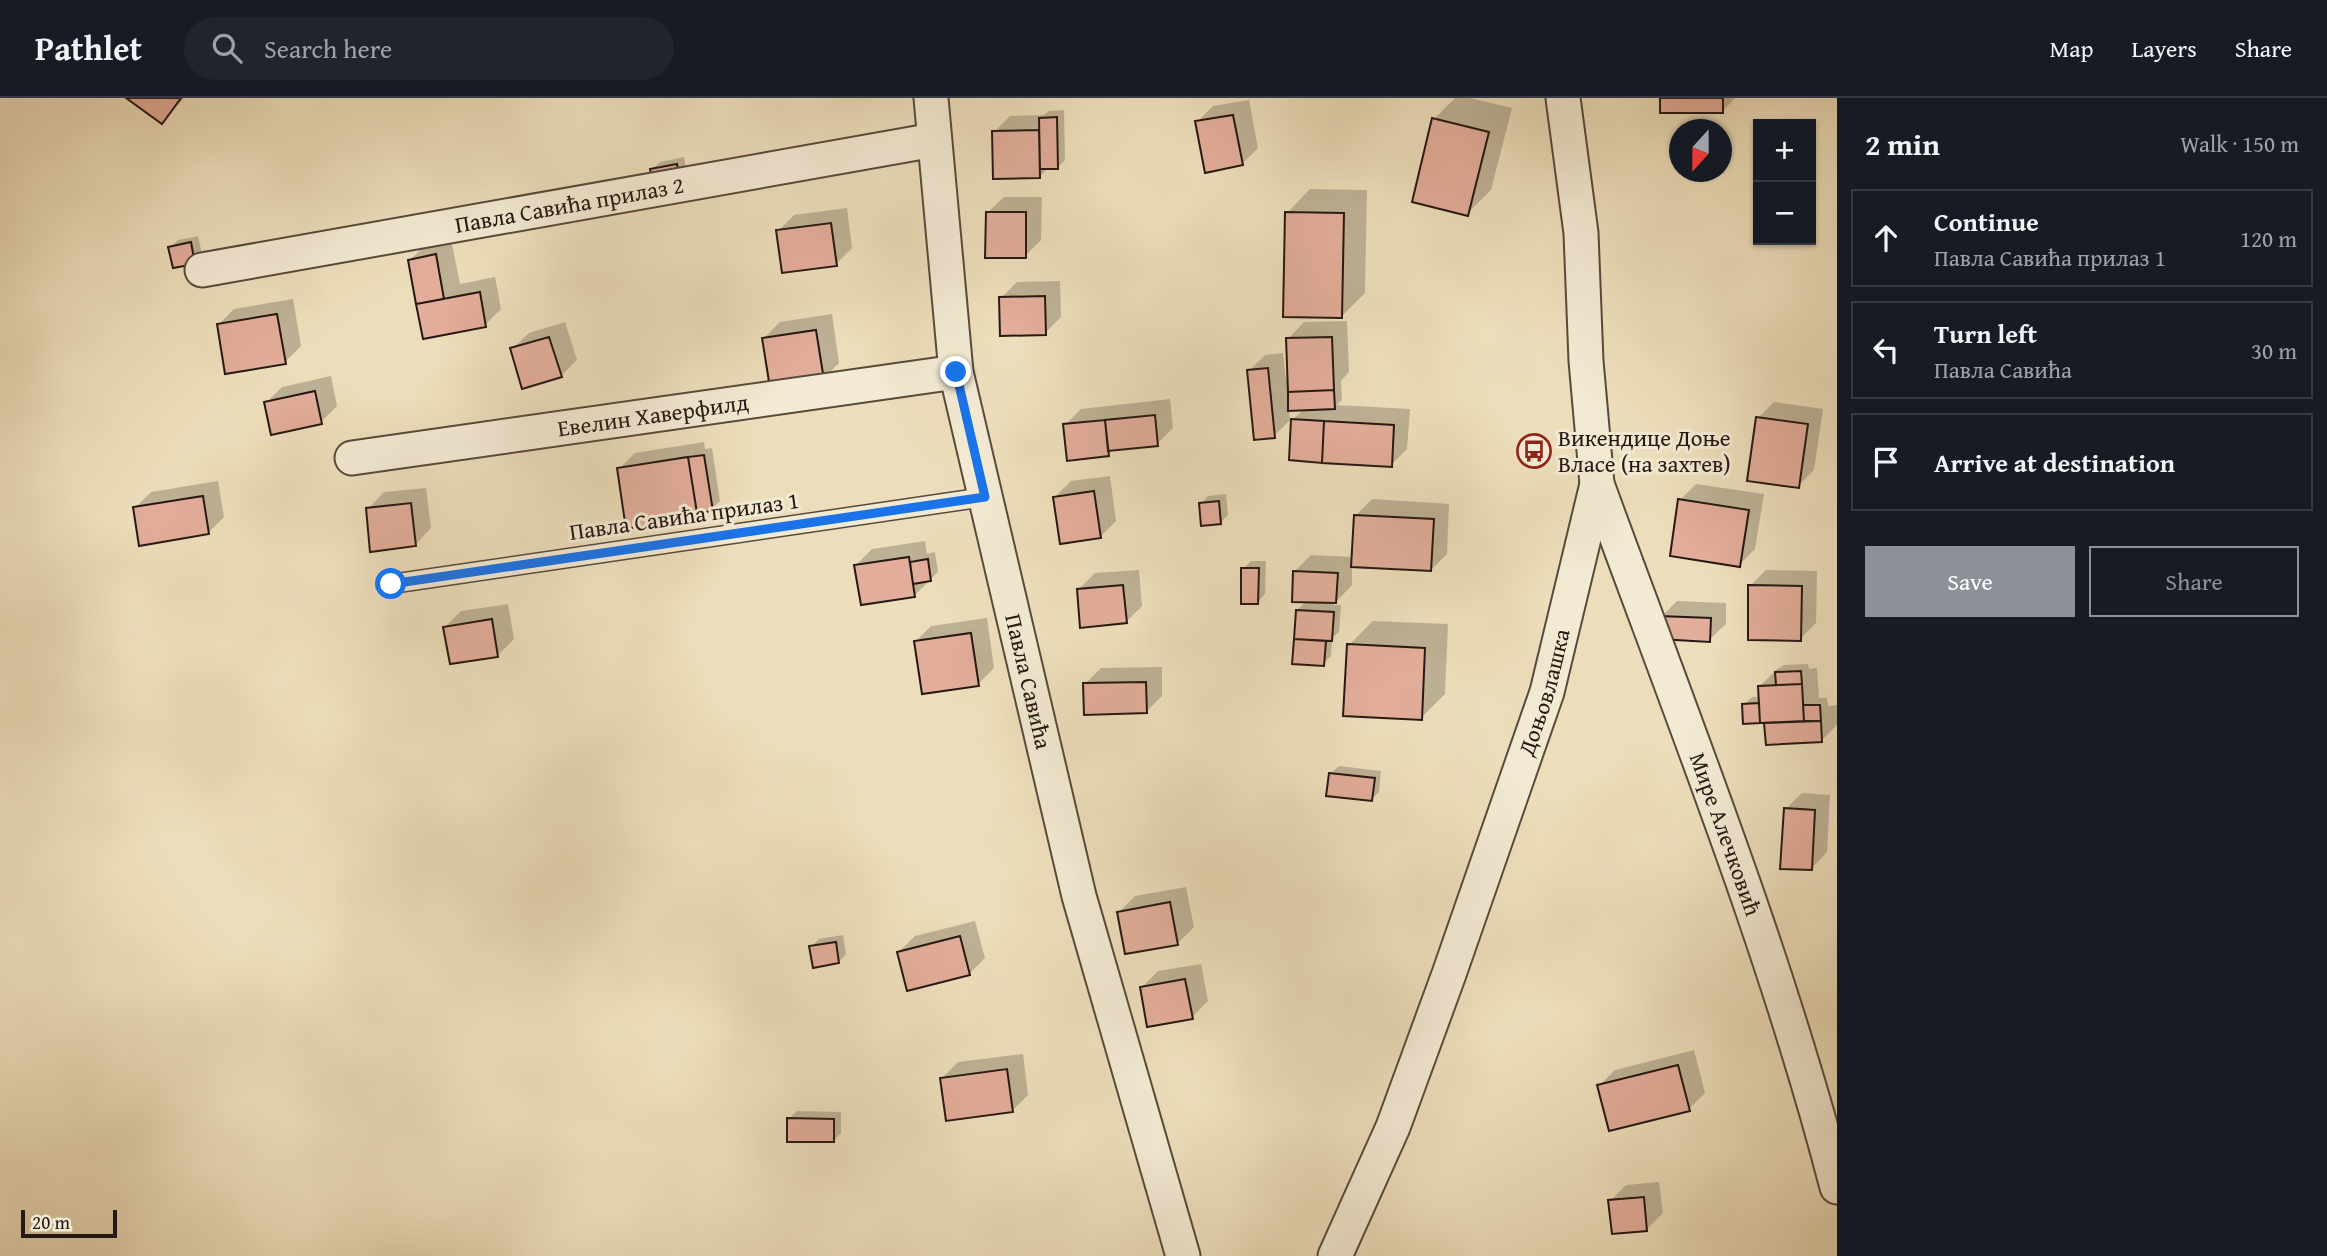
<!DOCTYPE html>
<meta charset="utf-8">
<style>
:root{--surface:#171b24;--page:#20242c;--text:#f1f3f6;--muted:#9ea1a6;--line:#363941;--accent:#8c9099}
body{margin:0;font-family:"Gentium Book Plus",serif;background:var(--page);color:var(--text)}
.controls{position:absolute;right:21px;top:21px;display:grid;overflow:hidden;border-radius:0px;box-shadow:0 2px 5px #0004}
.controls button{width:63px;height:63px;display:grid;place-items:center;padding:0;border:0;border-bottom:2px solid var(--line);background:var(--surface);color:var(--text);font:35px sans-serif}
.compass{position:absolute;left:1669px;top:21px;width:63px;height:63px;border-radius:50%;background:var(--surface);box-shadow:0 2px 5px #0004;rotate:201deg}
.scale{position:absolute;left:21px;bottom:18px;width:96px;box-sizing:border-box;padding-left:7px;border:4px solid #261812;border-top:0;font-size:19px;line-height:24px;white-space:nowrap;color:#261812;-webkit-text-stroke:5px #f3ead3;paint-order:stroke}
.stop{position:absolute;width:21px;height:21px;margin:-16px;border:5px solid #1a73e8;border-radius:50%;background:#fff}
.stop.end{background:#1a73e8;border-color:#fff;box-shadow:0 2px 7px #0008}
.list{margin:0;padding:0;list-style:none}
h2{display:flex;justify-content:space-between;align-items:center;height:91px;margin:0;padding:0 28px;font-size:30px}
h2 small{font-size:23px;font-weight:400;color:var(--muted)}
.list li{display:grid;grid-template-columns:46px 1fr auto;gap:21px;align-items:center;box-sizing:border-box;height:98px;margin:0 14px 14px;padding:0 14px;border:2px solid var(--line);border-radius:0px}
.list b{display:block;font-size:26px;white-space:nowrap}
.list p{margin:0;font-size:23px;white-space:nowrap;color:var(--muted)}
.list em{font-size:23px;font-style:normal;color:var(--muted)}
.actions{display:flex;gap:14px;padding:21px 28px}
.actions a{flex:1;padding:16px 0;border:2px solid var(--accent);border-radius:0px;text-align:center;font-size:24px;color:var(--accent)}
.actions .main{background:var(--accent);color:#fff}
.icon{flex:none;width:38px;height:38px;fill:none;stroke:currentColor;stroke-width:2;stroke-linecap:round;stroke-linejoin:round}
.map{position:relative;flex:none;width:1837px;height:1158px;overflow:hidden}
header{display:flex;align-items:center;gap:42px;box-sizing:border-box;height:98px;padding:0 35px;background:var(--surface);border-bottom:2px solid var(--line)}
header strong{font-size:33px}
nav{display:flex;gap:38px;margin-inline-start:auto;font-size:24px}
.search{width:490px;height:63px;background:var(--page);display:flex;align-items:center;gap:18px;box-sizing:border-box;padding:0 24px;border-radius:38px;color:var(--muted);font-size:26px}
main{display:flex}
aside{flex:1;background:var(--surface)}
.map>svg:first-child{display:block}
.shadow{fill:#0003}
.building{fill:#e2ad9a;stroke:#261812;stroke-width:2}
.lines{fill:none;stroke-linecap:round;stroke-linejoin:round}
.lane-casing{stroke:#584a3c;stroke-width:21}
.street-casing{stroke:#584a3c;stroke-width:37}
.lane{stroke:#f3ead3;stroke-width:18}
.street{stroke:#f3ead3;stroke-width:33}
.route{stroke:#1a73e8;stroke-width:9}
.labels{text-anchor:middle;stroke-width:6;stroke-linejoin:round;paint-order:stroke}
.street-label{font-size:23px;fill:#261812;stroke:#f3ead3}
.poi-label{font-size:23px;fill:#261812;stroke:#f3ead3;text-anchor:start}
</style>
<header>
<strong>Pathlet</strong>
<div class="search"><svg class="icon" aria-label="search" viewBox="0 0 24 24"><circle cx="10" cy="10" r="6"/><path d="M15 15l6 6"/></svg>Search here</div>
<nav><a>Map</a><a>Layers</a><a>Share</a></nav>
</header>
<main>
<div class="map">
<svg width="1837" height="1158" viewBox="0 0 1837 1158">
<rect width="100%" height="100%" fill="#eddebb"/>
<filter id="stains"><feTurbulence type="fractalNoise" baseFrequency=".00286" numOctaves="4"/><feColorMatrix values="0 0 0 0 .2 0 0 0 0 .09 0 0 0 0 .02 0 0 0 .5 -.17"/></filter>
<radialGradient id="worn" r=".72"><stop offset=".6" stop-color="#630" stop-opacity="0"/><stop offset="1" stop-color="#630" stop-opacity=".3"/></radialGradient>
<path class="shadow" d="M129 0H184L162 24Z
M1455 0H1470L1512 10 1491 92 1467 116 1434 21Z
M1662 0H1735L1723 13Z
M1249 2 1258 50 1242 66 1197 24 1213 8Z
M1064 12 1065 62 1057 70H1048L1040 78 994 34 1010 18 1044 17 1049 13Z
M684 59 687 75 652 71 660 64Z
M1310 91 1367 92 1365 195 1341 219 1287 115Z
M1004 99H1042L1041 142 1025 158 987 115Z
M847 110 852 150 836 166 778 133 794 117Z
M198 138 202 156 194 164 170 150 178 142Z
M451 141 460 186 495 179 501 211 485 227 424 239 410 162 426 146Z
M1060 183 1061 219 1045 235 1001 200 1017 184Z
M293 201 301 248 285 264 218 227 234 211Z
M832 216 839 265 823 281 764 240 780 224Z
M1347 223 1349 274 1341 283 1342 302 1337 307 1410 311 1407 351 1391 367 1293 321 1304 311H1289L1290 322 1274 338 1249 273 1265 257 1283 255 1286 281 1289 280 1288 241 1304 224Z
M565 224 577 262 561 278 512 251 529 235Z
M331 278 337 308 321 324 266 305 282 289Z
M1170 301 1173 330 1157 346 1114 350 1108 357 1065 327 1081 311Z
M1774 304 1823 311 1814 372 1798 388 1758 320Z
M704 344 705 351 712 350 720 403 712 411 703 412 697 419 619 371 635 355Z
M1110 378 1116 423 1100 439 1055 399 1071 383Z
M218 383 224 419 208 435 135 410 151 394Z
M1696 386 1764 396 1755 451 1739 467 1680 402Z
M426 390 431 430 415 447 368 411 384 394Z
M1226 396 1228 417 1220 425 1201 406 1208 398Z
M1372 401 1449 406 1447 456 1431 472 1352 467V487L1333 507H1341L1339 534 1332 540 1331 558 1323 566 1294 564 1297 512 1307 503 1295 473 1311 457 1354 459 1356 417Z
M925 443 927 456 935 454 938 474 915 497 856 467 872 451Z
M1251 463H1266L1265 496 1258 504 1243 471Z
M1139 472 1142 508 1126 524 1079 491 1095 475Z
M1766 472 1817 473 1816 525 1800 541 1750 488Z
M1677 503 1726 505V526L1709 542 1661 519Z
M508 506 514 541 498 557 445 529 461 513Z
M987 520 994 570 978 586 915 544 931 528Z
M1373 523 1448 526 1445 596 1421 620 1349 547Z
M1808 566 1809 571 1817 570 1819 600H1827L1828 608 1837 607V627L1822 642 1767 645 1766 624 1744 607 1752 599H1760V588L1776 572 1784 567Z
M1162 569V598L1146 614 1085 586 1101 570Z
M1339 668 1381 673 1379 694 1371 702 1331 675Z
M1802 695 1830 697 1827 754 1811 771 1786 711Z
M1186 789 1194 829 1178 845 1119 814 1135 798Z
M975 823 985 860 969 876 899 854 915 838Z
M843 837 846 856 839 864 811 849 819 841Z
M1201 866 1208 903 1192 919 1142 889 1158 873Z
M1694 952 1705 995 1689 1011 1599 988 1615 972Z
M1023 956 1028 997 1012 1013 942 980 958 964Z
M797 1013 841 1014V1035L833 1043 789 1021Z
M1659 1084 1663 1115 1647 1131 1610 1103 1626 1087Z"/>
<path class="building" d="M126 0H181L162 26Z
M1660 0H1723V15H1660Z
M1233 17 1243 67 1205 75 1195 23Z
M1057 19 1058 71H1040L1039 20Z
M1432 20 1489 34 1468 118 1412 104Z
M1039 32 1040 80 993 81 992 33Z
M677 66 680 84 654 89 650 71Z
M986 114H1026V160H985Z
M1285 114 1344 115 1342 220 1283 219Z
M831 125 837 168 782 175 776 132Z
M191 144 195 166 173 170 168 149Z
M436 156 444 201 416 206 408 162Z
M480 194 486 229 423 241 416 206Z
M1045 198 1046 237 1000 238 999 199Z
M277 216 286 266 225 276 217 226Z
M816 232 824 282 770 290 762 240Z
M549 239 562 279 522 291 510 250Z
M1332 239 1334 292 1288 294 1286 240Z
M1268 270 1275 340 1254 342 1247 272Z
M1334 292 1335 311 1288 313V294Z
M315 293 322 326 271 337 264 304Z
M1155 317 1158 348 1108 353 1105 322Z
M1756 319 1808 326 1799 390 1747 383Z
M1291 321 1324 323 1322 365 1289 362Z
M1105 322 1109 358 1067 363 1063 326Z
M1324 323 1394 327 1392 369 1322 365Z
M704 357 713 413 697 415 688 359Z
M688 359 698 421 626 431 617 370Z
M1094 393 1101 440 1060 446 1053 399Z
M203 398 209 436 139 448 133 409Z
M1678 401 1749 412 1740 469 1670 458Z
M1219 403 1221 426 1201 428 1199 405Z
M411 405 416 448 370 454 366 410Z
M1354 417 1434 421 1431 473 1351 469Z
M909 459 915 499 861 507 854 467Z
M928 461 931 483 913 486 910 464Z
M1241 470H1259L1258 506H1241Z
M1293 473 1338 475 1336 505 1292 504Z
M1123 487 1127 525 1080 530 1077 491Z
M1748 487 1802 488 1801 543 1748 542Z
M1296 512 1334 514 1332 543 1294 541Z
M1659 518 1711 520 1710 544 1658 541Z
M492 521 498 559 450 566 443 529Z
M971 535 979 588 922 596 914 543Z
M1294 541 1326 543 1324 568 1292 566Z
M1347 546 1425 550 1422 622 1343 618Z
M1801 573 1802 586 1776 587 1775 574Z
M1146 584 1147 615 1084 617 1083 585Z
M1802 586 1804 623 1760 625 1758 588Z
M1759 605 1760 625 1743 626 1742 606Z
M1803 607H1820L1821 623H1804Z
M1821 623 1822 644 1766 647 1764 625Z
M1329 675 1375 680 1372 703 1326 698Z
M1784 710 1815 712 1812 772 1780 771Z
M1170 804 1178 847 1125 856 1117 814Z
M960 838 970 877 907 893 897 854Z
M836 844 839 865 813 870 809 848Z
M1185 881 1193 921 1147 929 1140 889Z
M1678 967 1690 1013 1609 1033 1597 987Z
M1007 971 1013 1014 946 1023 940 980Z
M787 1020 834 1021V1044H787Z
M1644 1099 1647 1133 1612 1136 1608 1102Z"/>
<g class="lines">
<g class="lane-casing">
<path id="lane" d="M391 486 985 399"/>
</g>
<g class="street-casing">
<g id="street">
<path id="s1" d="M931 0 956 274 1079 798 1183 1158"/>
<path id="s2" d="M202 172 934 42"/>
<path id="s3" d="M352 360 956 274"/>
<path id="s4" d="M1597 386C1682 619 1775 850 1837 1089"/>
<path id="s5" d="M1335 1158 1393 1029 1449 876 1547 594 1597 386 1586 263 1581 135 1563 0"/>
</g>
</g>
<use href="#lane" class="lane"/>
<use href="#street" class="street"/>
</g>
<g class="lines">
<path class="route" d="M391 486 985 399 956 274"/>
</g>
<defs>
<g id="bus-ring" transform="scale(1.75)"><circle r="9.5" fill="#f3ead3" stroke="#8f2418" stroke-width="1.5"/><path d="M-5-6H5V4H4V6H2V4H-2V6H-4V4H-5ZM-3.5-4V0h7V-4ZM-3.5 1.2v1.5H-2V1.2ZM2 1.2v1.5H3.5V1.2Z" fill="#8f2418"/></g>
</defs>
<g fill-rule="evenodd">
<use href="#bus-ring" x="1534" y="353"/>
</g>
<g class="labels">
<g class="street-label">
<text dy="8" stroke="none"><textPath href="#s2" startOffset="373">Павла Савића прилаз 2</textPath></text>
<text dy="8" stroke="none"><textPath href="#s3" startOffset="304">Евелин Хаверфилд</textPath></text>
<text transform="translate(684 418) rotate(-8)" y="8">Павла Савића прилаз 1</text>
<text dy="8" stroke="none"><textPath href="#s1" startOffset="593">Павла Савића</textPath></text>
<text dy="8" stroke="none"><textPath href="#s5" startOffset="602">Доњовлашка</textPath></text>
<text dy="8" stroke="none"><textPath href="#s4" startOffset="373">Мире Алечковић</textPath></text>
</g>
<g class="poi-label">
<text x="1558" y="348">Викендице Доње<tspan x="1558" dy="26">Власе (на захтев)</tspan></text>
</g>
</g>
<rect width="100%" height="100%" filter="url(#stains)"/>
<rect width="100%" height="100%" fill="url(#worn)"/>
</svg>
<div class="controls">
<button>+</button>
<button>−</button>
</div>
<svg class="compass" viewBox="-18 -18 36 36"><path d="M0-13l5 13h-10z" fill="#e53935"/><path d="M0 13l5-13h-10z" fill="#9ea1a6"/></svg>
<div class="scale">20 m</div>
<div class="stop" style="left:391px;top:486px"></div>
<div class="stop end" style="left:956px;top:274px"></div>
</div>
<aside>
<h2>2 min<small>Walk · 150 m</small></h2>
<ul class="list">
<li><svg class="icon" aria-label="ahead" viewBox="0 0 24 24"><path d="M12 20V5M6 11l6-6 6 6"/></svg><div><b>Continue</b><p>Павла Савића прилаз 1</p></div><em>120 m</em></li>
<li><svg class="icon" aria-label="left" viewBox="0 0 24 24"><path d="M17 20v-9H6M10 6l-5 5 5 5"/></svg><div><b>Turn left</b><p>Павла Савића</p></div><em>30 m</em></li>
<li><svg class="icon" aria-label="arrive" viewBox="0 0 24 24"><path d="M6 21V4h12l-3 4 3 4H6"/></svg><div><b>Arrive at destination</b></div></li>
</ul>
<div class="actions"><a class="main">Save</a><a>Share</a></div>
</aside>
</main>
